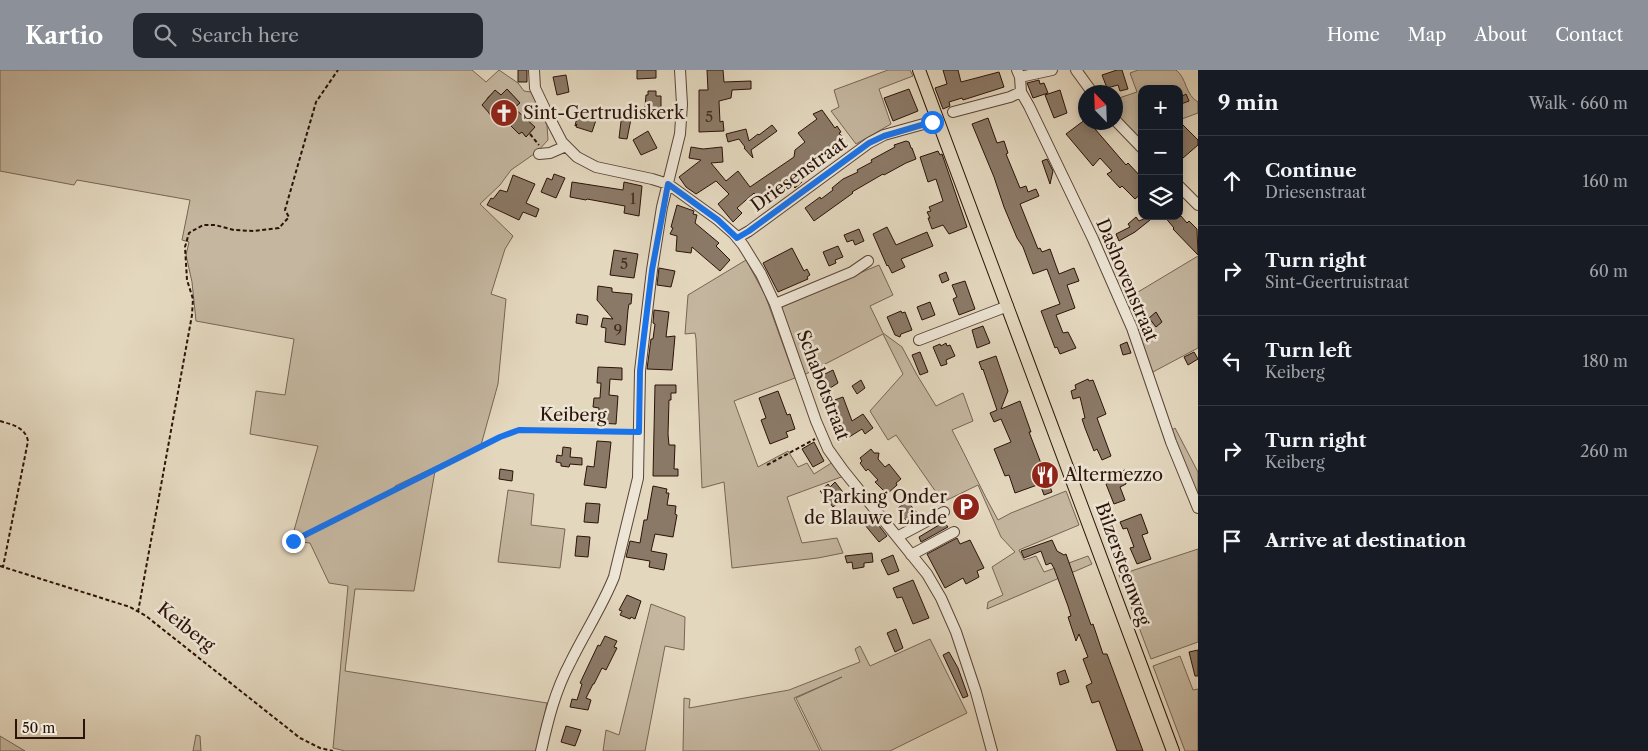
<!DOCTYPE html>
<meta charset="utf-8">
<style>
:root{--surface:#171b24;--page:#242831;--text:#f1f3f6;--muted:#9ea1a6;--line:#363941;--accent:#8c9099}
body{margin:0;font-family:"Libre Caslon Text",serif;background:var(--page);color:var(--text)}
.controls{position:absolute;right:15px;top:15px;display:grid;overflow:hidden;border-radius:10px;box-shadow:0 2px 8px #0003}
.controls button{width:45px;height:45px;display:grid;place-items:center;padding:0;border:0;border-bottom:1px solid var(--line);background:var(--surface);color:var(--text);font:25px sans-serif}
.compass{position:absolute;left:1078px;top:15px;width:45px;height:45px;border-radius:50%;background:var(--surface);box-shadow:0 2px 8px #0003;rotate:337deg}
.scale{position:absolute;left:15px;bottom:12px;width:70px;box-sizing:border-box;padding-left:5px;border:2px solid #2c1308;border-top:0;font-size:14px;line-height:18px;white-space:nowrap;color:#2c1308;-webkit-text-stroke:4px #ede5d5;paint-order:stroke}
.stop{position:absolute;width:15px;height:15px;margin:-11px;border:4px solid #1a73e8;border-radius:50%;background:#fff}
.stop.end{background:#1a73e8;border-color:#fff;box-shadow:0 1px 5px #0008}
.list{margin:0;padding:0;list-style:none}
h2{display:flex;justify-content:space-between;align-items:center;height:65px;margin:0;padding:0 20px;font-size:21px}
h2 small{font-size:16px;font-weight:400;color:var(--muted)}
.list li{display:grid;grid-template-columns:32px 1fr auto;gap:15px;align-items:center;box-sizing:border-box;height:90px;padding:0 20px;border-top:1px solid var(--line)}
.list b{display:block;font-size:19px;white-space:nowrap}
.list p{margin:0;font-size:16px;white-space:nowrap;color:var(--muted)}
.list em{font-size:16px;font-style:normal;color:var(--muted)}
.icon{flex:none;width:28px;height:28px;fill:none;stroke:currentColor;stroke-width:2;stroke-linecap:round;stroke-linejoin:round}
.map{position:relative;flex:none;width:1198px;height:681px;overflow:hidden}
header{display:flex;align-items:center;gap:30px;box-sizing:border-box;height:70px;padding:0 25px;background:var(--accent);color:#fff}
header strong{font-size:24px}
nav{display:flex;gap:28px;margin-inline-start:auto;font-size:18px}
.search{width:350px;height:45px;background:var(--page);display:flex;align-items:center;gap:12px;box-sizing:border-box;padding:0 18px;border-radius:10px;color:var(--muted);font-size:19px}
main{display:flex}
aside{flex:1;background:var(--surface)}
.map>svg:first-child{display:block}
.green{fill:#c4b69f;stroke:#786454;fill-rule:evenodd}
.building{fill:#8b7967;stroke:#2c1308}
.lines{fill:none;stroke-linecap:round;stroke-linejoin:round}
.minor-casing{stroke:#5a4436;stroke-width:12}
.major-casing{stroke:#2c1308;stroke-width:14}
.path{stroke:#2c1308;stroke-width:2;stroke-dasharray:4 2.5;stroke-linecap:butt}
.minor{stroke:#ede5d5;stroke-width:10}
.major{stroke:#e3d7be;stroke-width:12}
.route{stroke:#1a73e8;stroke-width:6}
.labels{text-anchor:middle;stroke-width:5;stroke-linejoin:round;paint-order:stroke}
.number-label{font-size:15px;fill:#442c20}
.poi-label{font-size:18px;fill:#2c1308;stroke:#ede5d5;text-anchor:start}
.street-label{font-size:18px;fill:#2c1308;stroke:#ede5d5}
</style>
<header>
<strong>Kartio</strong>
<div class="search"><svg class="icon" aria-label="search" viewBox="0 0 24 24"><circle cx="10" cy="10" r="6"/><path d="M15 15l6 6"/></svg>Search here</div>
<nav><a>Home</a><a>Map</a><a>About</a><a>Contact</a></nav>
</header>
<main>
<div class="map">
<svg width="1198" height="681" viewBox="0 0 1198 681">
<rect width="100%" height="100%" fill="#e3d7be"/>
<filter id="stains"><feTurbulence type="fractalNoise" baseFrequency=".004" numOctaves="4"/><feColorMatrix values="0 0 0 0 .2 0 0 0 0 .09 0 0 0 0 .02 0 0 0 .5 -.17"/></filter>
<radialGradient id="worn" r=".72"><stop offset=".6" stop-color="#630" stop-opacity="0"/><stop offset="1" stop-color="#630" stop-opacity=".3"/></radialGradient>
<path class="green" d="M0 0H472L486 12 499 0 518 13 524 21 531 22 547 55 548 70 537 82 511 100 500 115 480 134 513 166 505 179 491 224 506 229 498 314 481 375 395 416V420L435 401 414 521 355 519 345 601 547 633 537 681H345L333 678 348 516 329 513 310 473 291 471 318 376 250 364 256 321 285 325 294 269 196 251 192 212 186 185 189 172 182 170 190 130 77 110 74 115 0 101ZM507 19 520 33 514 38 535 57 526 67 522 62 519 64 504 49 499 54 489 44 487 28 495 21 501 25Z
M888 0H910L913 6 879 19 891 54 856 74 831 41 839 37 834 20Z
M1138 0H1176C1187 8 1185 25 1198 32V43L1179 50V19H1142V64L1135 66 1116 46V29L1137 22 1130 3Z
M1198 186V278L1151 303 1123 231Z
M746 190 765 225 795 308 734 331 758 397 788 381 798 397 807 393 814 404 833 392 844 406 787 427 802 473 837 468 843 483 818 488 732 498 724 412 702 418 696 269 695 263 685 264 688 225Z
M879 195 893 225 870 236 883 263 902 277 917 305 936 336 963 323 973 351 952 360C968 390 981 420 998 450L1011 443 1066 421 1079 455 1019 480 1024 490 1036 486 1044 502 1088 486 1092 494 987 539 988 532 1003 525 992 497 1015 482 1001 467 978 415 943 432 896 365 888 370 870 341 903 304 883 264 804 305 781 241 784 234Z
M1175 358 1198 402V433L1169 362Z
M508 420 534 424 531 455 565 459 560 498 498 492Z
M1198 479V572L1151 589 1119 505Z
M651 534 685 547 684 580 665 576 645 681H603L606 660 619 665Z
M930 569 967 643 890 681H822L796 628 842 607 794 628 820 681H683L684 628 690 629 689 638 789 620 860 592 855 579 860 576 870 596Z
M1180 586 1193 620 1198 619V681H1185L1153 596Z
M196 665 200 666 201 681H193Z
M0 666 25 681H0Z"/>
<path class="building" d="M518 0H527V12H518Z
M637 0H656V8L637 9Z
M707 0H723L724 12 751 11V19L732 20 731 28 719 31 720 52 723 51 724 61 699 62V20H708Z
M943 0H958L961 12 999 2 1004 17 963 30 962 28 949 32 950 36 943 39 935 18 947 14Z
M1117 0H1122L1128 19 1120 21 1118 15 1107 18 1102 5Z
M566 5 569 22 557 25 553 7Z
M1039 10 1040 14 1044 13 1048 23 1033 28 1027 13Z
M507 19 520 33 514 38 535 57 526 67 522 62 519 64 504 49 499 54 482 35 495 20 501 25Z
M909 19 918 41 893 51 884 28Z
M1060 20 1067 43 1054 48 1045 25Z
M648 21H656V26H661V38L645 37 646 25H648Z
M1186 24 1189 31 1181 34 1179 28Z
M579 38 589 41 588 42 597 47 592 62 576 57 577 54 575 56Z
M822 40 835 58 837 56 841 62 839 63 843 68 840 71 841 72 818 87 819 88 798 104 802 112 795 118 792 115 788 116 785 112 761 132 754 123 737 138 742 143 733 152 718 134 729 124 716 111 696 124 686 117 679 107 701 90 689 88 691 77 703 79 722 77 723 92 711 93 726 111 738 101 750 117 794 87 795 80 805 72 798 63 817 49 813 44Z
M622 43 632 44 627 69 619 68Z
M988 48 997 73 1004 71 1008 83 1006 84 1020 118 1026 116 1028 122 1036 119 1039 126 1020 134 1038 179 1040 178 1042 182 1050 179 1059 204 1074 198 1079 211 1067 215 1075 238 1056 245 1063 263 1068 262 1076 278 1060 284 1057 277 1055 278 1041 241 1060 234 1047 199 1033 204 1023 177 1017 168 1004 137 994 107 972 54Z
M1086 49V52H1089L1126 95 1128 93 1142 108V123L1135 129 1122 116 1120 118 1107 104 1112 101 1100 88 1093 96 1066 64Z
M772 55 777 61 751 80 753 88 744 78 745 77 739 69 728 72 726 64 746 59 749 71 758 64 759 65Z
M1183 55 1198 70V75L1183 88 1179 85V59Z
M648 61 657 78 641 85 633 70Z
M906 71 909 72 911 78H912L916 89 906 93 884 105 883 104 852 122 853 123 814 151 805 138 820 127 821 129 833 120 832 118 843 109 858 102 857 100 872 92 871 90 895 77 894 75Z
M938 81 940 85 942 84 967 157 949 164 943 155 932 159 928 148H930L927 142 931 141 929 137 943 131 936 109 928 112 920 87Z
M1047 89 1053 101 1050 114 1042 91Z
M554 104 565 108 556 128 541 122 547 108 552 110Z
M513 105 535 114 526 133 539 139 536 147 523 142 519 150 487 135 491 128 493 129 500 120 507 122Z
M572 112 623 120 624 112 642 116 639 146 624 143 625 136 587 129 586 130 570 127Z
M677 135 694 141 693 144 697 145 695 153 719 173 716 176 730 190 720 201 692 177 691 183 676 181 677 166 670 164 673 158 671 157Z
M1164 146H1181L1187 153 1189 151 1197 159 1198 185 1173 159 1174 158Z
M1136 147 1139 151 1148 147 1150 150 1135 162 1119 171 1116 164 1130 157 1128 154Z
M887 157 896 175 927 162 933 176 901 189 905 197 892 203 888 195 887 196 873 164Z
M859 159 864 171 855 175 853 170 847 172 844 165Z
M838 176 843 187 835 190 836 193 829 196 823 182Z
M792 178 804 201 807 199 810 205 807 207 808 209 778 222 763 193Z
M614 180 638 184 634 208 610 205Z
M659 198 675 201 671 217 657 215Z
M946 202 949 210 942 213 939 205Z
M965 211 975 239 959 245 953 229 957 227 952 215Z
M598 216 612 218V222L632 224 631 234H629L628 240 625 275 605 272 606 258 601 257 603 248 613 249 597 230Z
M930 232 935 245 922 250 917 237Z
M654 240 669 242 666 267 675 266 672 300 647 299 651 269H653L655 254 653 253Z
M901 241 902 243 905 242 912 260 901 264 900 267 895 265 887 247Z
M1156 242 1162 252 1156 257 1149 248Z
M577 244 588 246 587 255 576 253Z
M983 256 990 273 977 278 972 260Z
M1127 272 1131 283 1123 285 1120 275Z
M946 273 947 276 950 275 955 286 946 290 947 294 941 296 933 277 940 274 941 276Z
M920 282 928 302 920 305 912 285Z
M1194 282 1198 289 1188 295 1184 287Z
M996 286 1008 321 1001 339 1020 331 1031 362H1029L1052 422 1044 425 1040 414 1015 423 1009 405 1005 406 994 379 1011 372 1001 349 994 352 990 343 997 340 983 299 982 300 979 292Z
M598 297 622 298V310L610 309 609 325 618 326 616 354 598 353 599 338 593 337 594 328H600L601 313H597Z
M833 300 838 313 827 320 819 307Z
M1088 309 1089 311 1093 310 1106 344 1097 348 1111 386 1102 390 1097 379 1094 381 1085 358 1082 349 1085 348 1080 327 1073 329 1071 321 1076 319 1075 315Z
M861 310 865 318 857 324 852 316Z
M655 315H676V323H671V330H669L668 364 669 375H675L674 399H678V406H653Z
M778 321 787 345 790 344 795 359 786 362 788 367 770 374 761 350 766 348 759 328Z
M843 327 852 351 863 344 873 358 865 364 862 359 846 369 845 367 839 371 834 363 839 359 829 332Z
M597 371 611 372 606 418 584 415 587 396 594 397Z
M814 372 824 391 813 397 802 379Z
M563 377 571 378 570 387 582 388V395L570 394 569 397 561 396V393L556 392 557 385 562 386Z
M871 379 874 383H879L878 389 885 397 889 394 901 409 896 413 897 415 887 424 875 412 878 410 868 399 866 401 860 393 862 391 860 388Z
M500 399 513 401 512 411 499 409Z
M1125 400 1129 411 1126 412V414L1120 417 1125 430 1114 434 1106 414 1112 411 1109 406Z
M835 412 846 426 833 437 820 421 828 414 830 417Z
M653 416 667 419 666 423H669L667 435 676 436 675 444 677 445 673 467 655 464 651 481 667 484 664 500 649 497 650 491 626 487 630 471 640 473 644 450H647Z
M907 431 918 444 908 453 897 439Z
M586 433 600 434 598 453 584 452Z
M1141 444 1148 463 1142 465 1151 489 1137 494 1130 478 1134 477 1127 458 1123 459 1120 452Z
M873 448 887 466 879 472 865 455Z
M944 452 948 457 921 472 919 467Z
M577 466 590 467 588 487 575 486Z
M957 468 960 474 970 470 984 498 977 501 979 507 966 514 963 508 945 518 927 484Z
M1052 470 1057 481 1064 485 1066 484 1091 555 1093 554 1103 584H1107L1143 681H1117L1099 631 1092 633 1086 616 1092 613 1083 589 1088 587 1079 564 1076 571 1068 547 1071 546 1068 536 1054 498 1051 493 1046 495 1041 481 1024 488 1021 481Z
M872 483 873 492 864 493V497L853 499 852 492 847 493 845 486Z
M893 485 899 501 888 505 881 490Z
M913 510 929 548 913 554 902 527 897 528 893 518Z
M627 525 641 531 635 549 631 547 630 549 620 545 622 541 619 540Z
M896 559 903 578 895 582 887 563Z
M605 566 617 571 614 577 617 578 606 600 602 598 594 614H593L586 628 591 630 588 640 570 637 572 629 577 630 582 614 580 613 598 575 600 576Z
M1198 580V606H1195L1189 582Z
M949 582 958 598 968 626 963 628 943 585Z
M1065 600 1069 612 1060 615 1057 603Z
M566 656 581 660 575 676 561 672Z"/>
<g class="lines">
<g class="minor-casing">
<path id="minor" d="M534 0 535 18 545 39 562 72 577 87 596 97 652 109 668 114 718 150 734 164 743 175 761 204 775 234 816 351 828 379 843 400 927 504 941 528 956 562 976 622 992 681
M1017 0 1020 7 1021 22 1029 36 1093 169 1132 258 1171 372 1198 438
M1076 0 1092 22
M1020 7 1052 0
M953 42 1010 27 1021 22
M1116 51 1142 78
M539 84 550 83 566 76
M1179 116 1198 135
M737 168 749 161 869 73 884 65 938 50
M775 234 852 202 868 191
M919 270 1008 236
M897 467 944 442
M911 485 954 462
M541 681C548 650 555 621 570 593 584 564 602 537 614 507L638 408 640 301 652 200 662 137 680 64 682 34 680 0"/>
</g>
<g class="major-casing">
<path id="major" d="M919 0 1173 681"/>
</g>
<path class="path" d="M530 64 539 75
M0 351C13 355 25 357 28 371L3 497
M767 395 815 369
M293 471 500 367 519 360 630 362
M0 496 130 537 146 546 300 668 320 678 333 681
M138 542 192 245 193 229 187 210 185 177 189 163 203 155H215L234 160 254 161 279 158 289 147 285 140 316 32 338 0"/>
<use href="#minor" class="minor"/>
<use href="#major" class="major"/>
</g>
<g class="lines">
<path class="route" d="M293 471 500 367 519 360 639 362 640 301 642 282 652 200 668 114 718 150 737 168 749 161 869 73 884 66 932 52"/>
</g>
<defs>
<g id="church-disc" transform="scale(1.4375)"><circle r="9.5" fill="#8f2418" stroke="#ede5d5"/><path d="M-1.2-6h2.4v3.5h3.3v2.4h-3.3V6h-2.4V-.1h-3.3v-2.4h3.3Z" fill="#fff"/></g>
<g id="restaurant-disc" transform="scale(1.4375)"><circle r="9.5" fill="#8f2418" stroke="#ede5d5"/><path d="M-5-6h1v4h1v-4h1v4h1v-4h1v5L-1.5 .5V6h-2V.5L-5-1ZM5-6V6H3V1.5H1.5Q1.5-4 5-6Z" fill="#fff"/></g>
<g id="parking-disc" transform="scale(1.4375)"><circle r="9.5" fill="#8f2418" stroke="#ede5d5"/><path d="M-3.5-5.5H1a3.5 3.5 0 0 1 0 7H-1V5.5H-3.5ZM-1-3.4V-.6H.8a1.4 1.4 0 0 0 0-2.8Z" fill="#fff"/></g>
</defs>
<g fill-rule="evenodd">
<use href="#church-disc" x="504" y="43"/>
<use href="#restaurant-disc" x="1045" y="405"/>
<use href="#parking-disc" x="966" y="437"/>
</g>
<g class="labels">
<g class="number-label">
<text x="709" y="52">5</text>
<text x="633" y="134">1</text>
<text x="624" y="199">5</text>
<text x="618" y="265">9</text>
</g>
<g class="poi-label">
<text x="523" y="49">Sint-Gertrudiskerk</text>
<text x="1064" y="411">Altermezzo</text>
<text x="947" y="433" text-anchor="end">Parking Onder<tspan x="947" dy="21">de Blauwe Linde</tspan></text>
</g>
<g class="street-label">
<text transform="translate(799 104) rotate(-36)" y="6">Driesenstraat</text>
<text transform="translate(1127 210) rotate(67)" y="6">Dashovenstraat</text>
<text transform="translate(823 315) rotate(69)" y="6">Schabotstraat</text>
<text transform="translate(573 345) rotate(1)" y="6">Keiberg</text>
<text transform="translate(1123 494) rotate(70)" y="6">Bilzersteenweg</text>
<text transform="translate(186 557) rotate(38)" y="6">Keiberg</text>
</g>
</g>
<rect width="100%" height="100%" filter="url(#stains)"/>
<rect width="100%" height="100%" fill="url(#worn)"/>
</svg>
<div class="controls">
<button>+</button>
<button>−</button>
<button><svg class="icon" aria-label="layers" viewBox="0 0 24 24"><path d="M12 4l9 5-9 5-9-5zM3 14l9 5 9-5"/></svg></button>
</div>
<svg class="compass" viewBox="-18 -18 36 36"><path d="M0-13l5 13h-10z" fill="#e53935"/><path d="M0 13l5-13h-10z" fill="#9ea1a6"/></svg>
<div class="scale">50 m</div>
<div class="stop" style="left:932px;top:52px"></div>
<div class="stop end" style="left:293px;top:471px"></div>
</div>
<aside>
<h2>9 min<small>Walk · 660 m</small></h2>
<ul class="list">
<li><svg class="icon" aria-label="ahead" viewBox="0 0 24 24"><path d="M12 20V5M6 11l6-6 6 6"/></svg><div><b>Continue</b><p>Driesenstraat</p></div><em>160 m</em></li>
<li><svg class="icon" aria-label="right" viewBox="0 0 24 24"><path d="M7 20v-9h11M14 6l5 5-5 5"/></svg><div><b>Turn right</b><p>Sint-Geertruistraat</p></div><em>60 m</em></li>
<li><svg class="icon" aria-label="left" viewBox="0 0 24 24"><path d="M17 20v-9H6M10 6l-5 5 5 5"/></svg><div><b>Turn left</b><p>Keiberg</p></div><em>180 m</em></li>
<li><svg class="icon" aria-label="right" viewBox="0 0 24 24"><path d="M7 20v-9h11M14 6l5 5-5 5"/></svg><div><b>Turn right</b><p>Keiberg</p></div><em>260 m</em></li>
<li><svg class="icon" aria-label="arrive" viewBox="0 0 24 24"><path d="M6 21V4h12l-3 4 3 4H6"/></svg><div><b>Arrive at destination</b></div></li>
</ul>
</aside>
</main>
